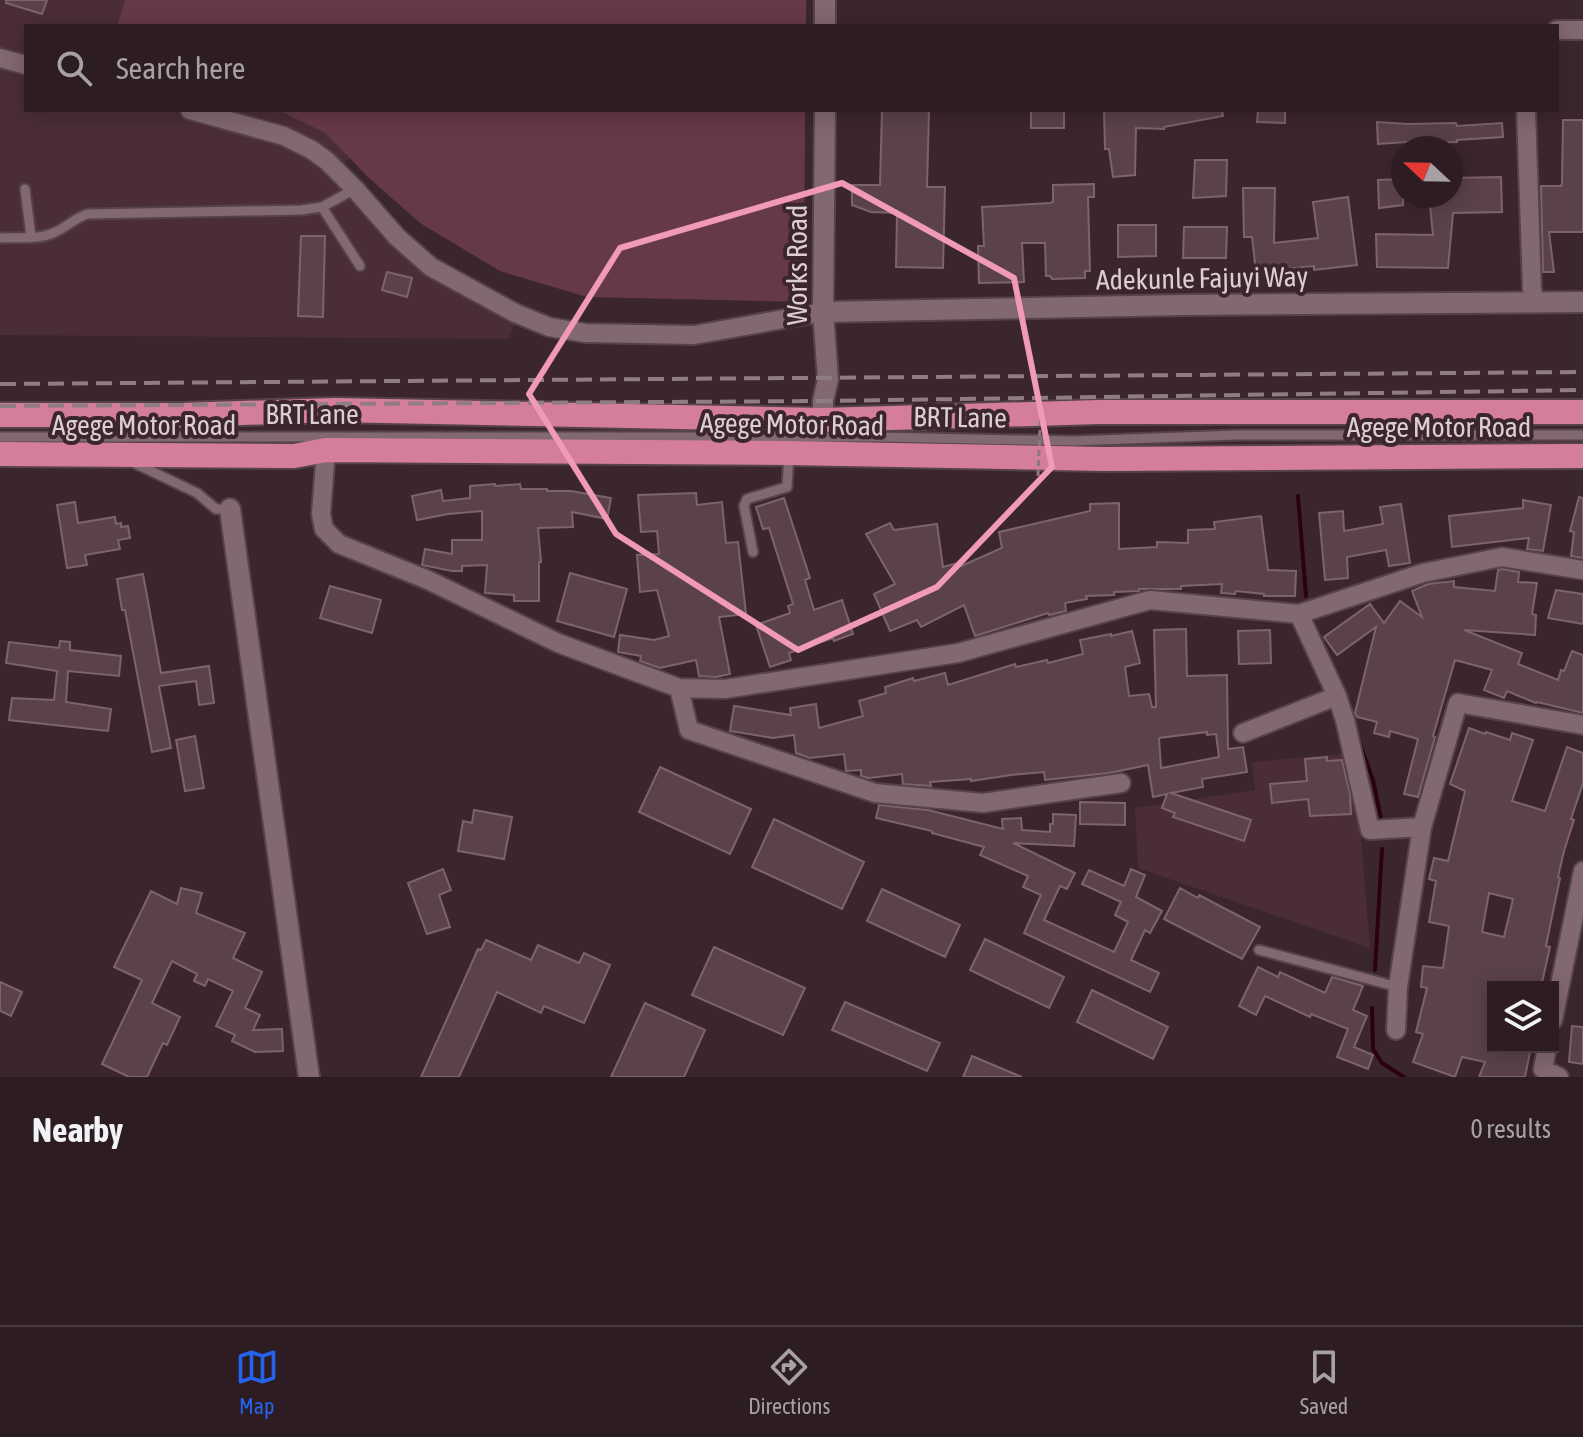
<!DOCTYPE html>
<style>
:root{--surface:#2d1c22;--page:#39292f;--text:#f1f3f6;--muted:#a7a1a5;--line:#483a40;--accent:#2563eb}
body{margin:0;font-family:"Asap Condensed",sans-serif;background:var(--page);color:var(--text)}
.controls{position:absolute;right:24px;bottom:24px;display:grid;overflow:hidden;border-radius:0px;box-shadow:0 4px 20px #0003}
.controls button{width:72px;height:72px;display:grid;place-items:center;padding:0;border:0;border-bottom:2px solid var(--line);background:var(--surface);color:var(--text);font:40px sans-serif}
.compass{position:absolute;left:1391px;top:136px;width:72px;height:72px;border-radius:50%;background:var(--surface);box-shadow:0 4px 20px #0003;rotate:292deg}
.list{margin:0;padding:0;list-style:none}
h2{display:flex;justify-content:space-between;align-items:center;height:104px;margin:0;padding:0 32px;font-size:34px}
h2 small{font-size:26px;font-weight:400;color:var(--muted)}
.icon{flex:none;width:44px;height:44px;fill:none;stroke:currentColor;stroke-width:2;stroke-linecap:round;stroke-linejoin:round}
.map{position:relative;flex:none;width:1583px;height:1077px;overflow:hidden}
.search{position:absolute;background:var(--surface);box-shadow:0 4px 20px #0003;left:24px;right:24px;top:24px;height:88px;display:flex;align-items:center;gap:20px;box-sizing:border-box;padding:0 28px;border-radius:0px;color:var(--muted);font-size:30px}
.sheet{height:248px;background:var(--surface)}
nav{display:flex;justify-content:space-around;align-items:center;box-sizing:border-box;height:112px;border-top:2px solid var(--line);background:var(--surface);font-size:22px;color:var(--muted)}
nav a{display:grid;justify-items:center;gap:4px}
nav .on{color:var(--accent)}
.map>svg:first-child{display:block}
.built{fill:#4b2d37}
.green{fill:#663948}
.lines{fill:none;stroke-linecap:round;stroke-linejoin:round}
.stream{stroke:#2b0012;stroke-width:4}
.building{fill:#5b424a;stroke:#7d636a;stroke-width:2;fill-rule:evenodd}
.lane-casing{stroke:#56434a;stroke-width:13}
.street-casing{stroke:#56434a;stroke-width:22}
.secondary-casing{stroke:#56434a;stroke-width:24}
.highway-casing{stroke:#56434a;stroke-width:28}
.lane{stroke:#82686f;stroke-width:9}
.street{stroke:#82686f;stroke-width:18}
.secondary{stroke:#82686f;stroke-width:20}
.highway{stroke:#d57e9c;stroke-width:24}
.rail{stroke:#8f7d82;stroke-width:4;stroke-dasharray:16 8;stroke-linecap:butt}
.path-bridge{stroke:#8b787e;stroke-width:3;stroke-dasharray:6 4;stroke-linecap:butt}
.marked{fill:none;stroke:#f09ab6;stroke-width:6;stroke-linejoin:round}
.labels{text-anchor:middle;stroke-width:8;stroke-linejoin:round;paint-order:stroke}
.street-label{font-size:28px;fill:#dccdd1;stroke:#3c262d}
</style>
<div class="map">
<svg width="1583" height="1077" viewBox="0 0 1583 1077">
<rect width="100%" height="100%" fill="#3c262d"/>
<path class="built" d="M0 0H125L117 26H26V110H278L325 133 350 158 335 174 382 230 515 322 508 339 0 335Z
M1354 753 1370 948 1138 868 1135 808 1255 790 1252 762Z"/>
<path class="green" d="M125 0H806V26H117Z
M278 110H805L804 302 587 297 500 271 420 223 369 178 325 133Z"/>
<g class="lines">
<path class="stream" d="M1298 496 1306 596
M1357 736 1373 780 1382 823
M1375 970 1382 849
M1372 1008 1373 1049 1382 1063 1404 1077"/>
</g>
<path class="building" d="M6 0H47L42 14 6 3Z
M882 110H929L927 187H945L943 268 896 267 897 213 871 212 852 205V185H880Z
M1031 110H1064V128H1031Z
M1104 110H1222L1223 116 1164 127V129L1136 128 1135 175 1113 177 1109 149H1105Z
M1258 110H1285V123L1257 122Z
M1563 120H1583V232H1549L1554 272H1543L1541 186H1561L1562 183Z
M1377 122 1408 124 1456 123 1457 126 1502 123 1503 137 1457 140V142L1422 143V141L1378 144Z
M1195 160H1227L1226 196 1193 198Z
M1501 177 1502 212 1453 213 1448 268 1377 267 1376 234 1433 235 1429 196H1451V178Z
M1403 179V205L1379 208 1378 180Z
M1094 184V197H1088L1090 271H1085V278L1052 279 1050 276H1046L1045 243H1022L1024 282 979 283 978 246H984L982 207 1050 203 1053 202V185Z
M1243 188H1275L1274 243 1318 238 1313 202 1348 197 1357 265 1314 270V266L1256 272 1252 237H1244Z
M1118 225H1156V256L1118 257Z
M1184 227H1227L1226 258H1183Z
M301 236H325L323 317 298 316Z
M387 272 412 278 407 297 382 290Z
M495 484V486L520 484 521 489H547V491H571L611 498 607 519 572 512 573 527 538 528 541 562H539V601H514V595L485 593 487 565 462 566V571H452L422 565 425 549 452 554V540H482V511L448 514 417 520 412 496 441 490 443 501 470 498V486Z
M696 493 697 505 722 502 726 543 738 542 746 614 719 617 730 674 716 677 699 676 696 660 660 668 640 661 641 656 618 652 620 635 654 640 669 636 657 590 640 592 637 555 659 554 657 531 641 532 638 495Z
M1579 497 1583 498V558L1571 556 1574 532 1570 531Z
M784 498 810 578 805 580 814 610 842 600 853 634 834 641 833 638 789 653 791 660 770 667 756 625 790 613 788 606 793 604 769 528 763 529 756 507Z
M1523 500 1551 505 1543 551 1527 549 1529 538 1452 547 1449 516 1523 508Z
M75 502 78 523 115 517 116 524 121 523V527L128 526 130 538 118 540 120 549 85 555 87 565 67 568 57 505Z
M1119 503V549L1157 547V542L1188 543V530L1215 529 1214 522 1261 516 1268 570 1296 571 1295 596H1264V594L1236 591 1235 594 1221 593 1222 584 1181 586V589H1139V591L1114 592V595L1086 596 1087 599 1065 603 1066 611 1049 615 1048 613 975 636 964 605 921 627 917 620 890 631 874 594 895 584 866 534 890 523 894 530 937 524 943 567 958 563 959 567 1002 548 999 532 1090 511V504Z
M1401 504 1410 563 1389 566 1386 550 1347 557 1348 578 1325 580 1319 513 1343 511 1344 531 1383 524 1380 507Z
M1502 569 1519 572 1518 582 1537 583 1532 614 1536 615 1535 635 1464 630 1522 653 1518 664 1558 680 1561 670 1564 671 1572 651 1583 655V713L1537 702 1536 703 1507 691 1504 698 1484 690 1492 670 1455 660 1433 736 1435 737 1418 797 1404 794 1418 739 1390 731 1389 737 1374 733 1377 722 1357 717 1355 713 1376 627 1337 655 1324 637 1370 604 1384 623 1400 601 1422 617 1412 591 1428 584 1454 581V587L1495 591 1498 570Z
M570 573 627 589 614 637 557 621Z
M143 574 161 673 209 666 214 703 199 705 196 681 159 686 171 748 152 752 125 610H122L117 579Z
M330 586 381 600 372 633 320 618Z
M1556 590 1583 594V624L1548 618Z
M1186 629 1187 676 1227 675 1228 749 1243 747 1247 772 1202 779 1203 787 1171 793 1251 820 1244 841 1173 817 1175 813 1162 808 1167 794 1153 797 1148 765 1109 773 1045 780 1044 772 1011 775 971 781V779L930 782 931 786 903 784 902 774 869 778 861 776V770L846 771 844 754 810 758 796 753 794 735 773 738 730 731 734 706 791 715 790 708 816 704 819 728 863 716 859 701 886 693 885 687 913 678 914 681 945 673 948 685 1015 664 1016 667 1047 660 1048 663 1083 654 1080 640 1111 634V636L1132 631 1140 663 1125 667 1129 696 1149 694 1152 707H1156L1154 630ZM1207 732V735L1216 734 1219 757 1161 768 1159 738Z
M1270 630 1271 663 1239 664 1238 631Z
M60 641 70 642V650L121 656 119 676 68 671 66 702 111 709 108 731 9 720 12 698 54 700 57 671 6 663 9 642 59 648Z
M1469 728 1485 734 1486 732 1510 740 1512 733 1533 740 1512 801 1545 811 1567 747 1583 753V783L1571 819 1574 820 1564 851 1558 877 1560 878 1546 946 1550 947 1541 987H1493V1047H1531L1525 1077H1479L1485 1062 1462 1057 1455 1077 1413 1062 1423 1034 1416 1032 1427 988 1421 987 1423 966 1443 968 1449 926 1429 922 1436 881 1429 879 1434 858 1448 861 1465 791 1450 784ZM1489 893 1513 899 1504 937 1482 932Z
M195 736 204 788 185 791 176 740Z
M1327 757V761L1342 760 1350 794 1351 814 1310 816 1308 799 1272 803 1270 784 1307 781 1305 759Z
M660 767 751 809 730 854 639 812Z
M1080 802 1125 803V825L1080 824Z
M879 805 928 810 1003 829 1002 819 1021 818 1022 830 1050 832V824H1053V814L1076 815 1074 846 1013 843 1075 873 1067 889 1060 886 1044 920 1114 952 1128 922 1115 915 1121 902 1082 884 1089 870 1124 886 1131 869 1145 875 1136 897 1162 911 1150 933 1145 930 1131 960 1159 973 1150 992 1024 933 1041 895 1023 887 1028 876 980 855 984 847 932 833V831L876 818Z
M474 810 512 817 504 859 458 851 463 821 472 823Z
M774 819 864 862 842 909 752 867Z
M443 869 451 890 439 895 450 927 427 934 408 883Z
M181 888 202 893 196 913 245 933 233 958 262 972 245 1008 260 1015 253 1030 282 1029 283 1051 255 1052 232 1041 235 1035 216 1026 233 991 208 979 205 986 194 981 197 974 172 961 152 1003 180 1017 167 1045 163 1043 147 1077H129L102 1064 142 980 114 967 151 891 177 904Z
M1180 888 1198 898 1199 895 1260 927 1242 959 1164 919Z
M882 889 960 925 945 957 867 921Z
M985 939 1064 977 1049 1008 970 970Z
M486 940 531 960 538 945 579 963 584 953 610 965 584 1023 544 1006 541 1013 497 992 459 1077H421L478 949 481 950Z
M714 947 805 988 783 1035 692 995Z
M1258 967 1278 977 1280 972 1325 993 1332 977 1363 986 1353 1010 1367 1016 1354 1047 1373 1055 1368 1069 1337 1057 1348 1029 1311 1014 1310 1017 1265 996 1256 1015 1239 1006Z
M0 982 22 992 11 1016 0 1011Z
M1092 990 1168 1027 1153 1059 1077 1022Z
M845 1002 940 1043 927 1071 832 1030Z
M645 1003 705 1030 684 1077H611Z
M1572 1026 1583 1027V1064L1569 1062Z
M972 1056 1022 1077H963Z"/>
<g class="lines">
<g class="lane-casing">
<path id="lane" d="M25 189 31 236
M322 207 360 266
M0 238C16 237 38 240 53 233 66 228 74 218 88 214L301 210 322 207 355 189
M0 437H879L1072 441 1237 435H1583
M132 462 197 493 216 509H230
M753 552 744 506 747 499 787 487 789 453
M1259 950 1398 987"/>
</g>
<g class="street-casing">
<path id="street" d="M1557 30H1583
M0 58 26 65
M190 110 284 136 312 150 327 161 355 189 397 237 431 267 515 313 549 327 585 333 694 335 823 312
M1526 110 1532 289 1535 302
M326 450 321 514 324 529 339 544 428 580 558 643 679 688 725 689 958 653 1150 600 1299 614 1423 573 1502 557 1583 570
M1299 614 1337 696 1345 720 1370 830 1422 827
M679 688 689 730 875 793 983 803 1121 783
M1243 733 1337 696
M1553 1020 1583 871
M1396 1030 1398 987 1422 827 1458 703 1583 725
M1547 1047 1543 1069 1559 1077"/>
</g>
<g class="secondary-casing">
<path id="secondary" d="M825 26V0
M823 312 1182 305 1583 302
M823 420V401L828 379 823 312 825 110
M230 509 309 1077"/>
</g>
<g class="highway-casing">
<path id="highway" d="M0 415H182L334 410 823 420 1099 412H1583
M0 454 294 456 326 450 789 453 1104 459 1583 456"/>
</g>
<use href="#lane" class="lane"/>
<use href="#street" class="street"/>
<use href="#secondary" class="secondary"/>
<use href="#highway" class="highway"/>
<path class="rail" d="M0 384 1583 372
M0 406 823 401 1583 390"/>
<path class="path-bridge" d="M1038 476 1041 403"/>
</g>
<path class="marked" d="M842 183 1014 278 1052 467 937 587 798 650 616 534 529 394 620 248Z"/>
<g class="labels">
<g class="street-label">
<text transform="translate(797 265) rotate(-90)" y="10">Works Road</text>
<text transform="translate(1202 278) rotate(-1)" y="10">Adekunle Fajuyi Way</text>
<text x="312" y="424">BRT Lane</text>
<text transform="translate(960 417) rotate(1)" y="10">BRT Lane</text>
<text transform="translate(792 424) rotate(1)" y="10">Agege Motor Road</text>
<text x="144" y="435">Agege Motor Road</text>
<text x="1439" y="437">Agege Motor Road</text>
</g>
</g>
</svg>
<div class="controls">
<button><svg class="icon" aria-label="layers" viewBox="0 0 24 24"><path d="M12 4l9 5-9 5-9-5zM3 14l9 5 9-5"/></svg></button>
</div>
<svg class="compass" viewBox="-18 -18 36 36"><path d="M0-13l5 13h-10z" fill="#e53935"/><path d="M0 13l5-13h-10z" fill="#a7a1a5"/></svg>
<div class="search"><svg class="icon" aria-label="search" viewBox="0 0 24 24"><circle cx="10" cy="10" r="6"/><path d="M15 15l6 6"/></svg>Search here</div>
</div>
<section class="sheet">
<h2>Nearby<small>0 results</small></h2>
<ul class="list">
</ul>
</section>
<nav>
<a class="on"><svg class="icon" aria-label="map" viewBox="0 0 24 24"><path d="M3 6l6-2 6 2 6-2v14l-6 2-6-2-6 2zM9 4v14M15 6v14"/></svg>Map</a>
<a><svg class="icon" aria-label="directions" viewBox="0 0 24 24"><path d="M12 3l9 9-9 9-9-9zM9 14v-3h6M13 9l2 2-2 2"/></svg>Directions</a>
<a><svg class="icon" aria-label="saved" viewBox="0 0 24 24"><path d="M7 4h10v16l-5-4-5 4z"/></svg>Saved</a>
</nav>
